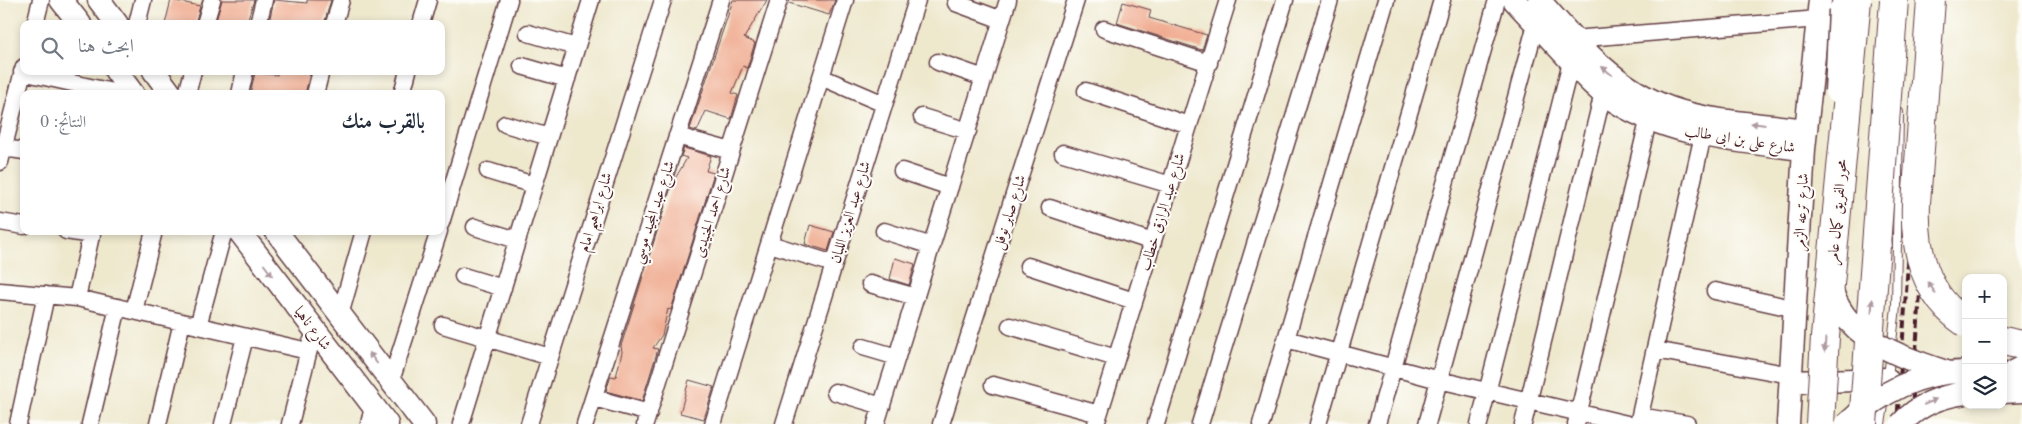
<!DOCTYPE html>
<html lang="ar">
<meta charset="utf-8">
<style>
:root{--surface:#fff;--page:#f2f2f3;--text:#1f2937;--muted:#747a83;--line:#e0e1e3}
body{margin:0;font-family:"Old Standard TT",Amiri,serif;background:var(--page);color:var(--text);direction:rtl}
.controls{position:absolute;right:15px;bottom:15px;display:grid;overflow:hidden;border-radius:10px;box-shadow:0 2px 8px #0003}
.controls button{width:45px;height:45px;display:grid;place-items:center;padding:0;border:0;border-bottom:1px solid var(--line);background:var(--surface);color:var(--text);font:25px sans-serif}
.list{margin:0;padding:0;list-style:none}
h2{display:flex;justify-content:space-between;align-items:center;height:65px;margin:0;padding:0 20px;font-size:21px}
h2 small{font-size:16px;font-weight:400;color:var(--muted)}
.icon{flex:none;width:28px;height:28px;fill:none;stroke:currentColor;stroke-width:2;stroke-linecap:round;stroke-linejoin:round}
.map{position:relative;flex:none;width:2022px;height:424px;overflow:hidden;direction:ltr}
.search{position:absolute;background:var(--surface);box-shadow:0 2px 8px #0003;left:20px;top:20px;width:425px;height:55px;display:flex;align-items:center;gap:12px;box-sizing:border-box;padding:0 18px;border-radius:10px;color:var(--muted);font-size:19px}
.panel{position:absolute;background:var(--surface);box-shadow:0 2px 8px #0003;left:20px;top:90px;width:425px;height:145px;border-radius:10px;direction:rtl}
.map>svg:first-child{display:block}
.building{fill:#f0ac91}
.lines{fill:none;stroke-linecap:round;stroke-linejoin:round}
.lane-casing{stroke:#633d43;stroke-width:10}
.street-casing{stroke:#633d43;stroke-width:19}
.secondary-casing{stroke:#633d43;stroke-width:25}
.primary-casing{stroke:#633d43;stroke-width:28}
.highway-casing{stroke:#633d43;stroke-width:30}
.lane{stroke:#fff;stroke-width:8}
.street{stroke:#fff;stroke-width:16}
.secondary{stroke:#fff;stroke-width:22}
.primary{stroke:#fff;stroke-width:25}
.highway{stroke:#fff;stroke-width:28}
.rail{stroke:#4a1f2b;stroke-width:4;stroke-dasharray:8 4;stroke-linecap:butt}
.secondary-bridge-casing{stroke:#633d43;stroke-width:25;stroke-linecap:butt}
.highway-bridge-casing{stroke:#633d43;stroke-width:30;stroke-linecap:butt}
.secondary-bridge{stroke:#fff;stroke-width:22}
.highway-bridge{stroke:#fff;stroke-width:28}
.oneway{fill:#ae9aa0}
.labels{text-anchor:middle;stroke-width:4;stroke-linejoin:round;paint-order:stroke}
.street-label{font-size:15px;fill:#4a1f2b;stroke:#fdfcf7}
</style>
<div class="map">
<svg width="2022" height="424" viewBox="0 0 2022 424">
<rect width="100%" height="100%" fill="#fdfcf7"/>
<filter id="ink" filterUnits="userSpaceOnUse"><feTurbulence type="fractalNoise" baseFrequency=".02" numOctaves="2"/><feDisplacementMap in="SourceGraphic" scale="10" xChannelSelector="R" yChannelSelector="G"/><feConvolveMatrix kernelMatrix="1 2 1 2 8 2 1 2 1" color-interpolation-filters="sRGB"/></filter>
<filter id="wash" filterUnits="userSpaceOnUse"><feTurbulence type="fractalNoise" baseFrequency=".0096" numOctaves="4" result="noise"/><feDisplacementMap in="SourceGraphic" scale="20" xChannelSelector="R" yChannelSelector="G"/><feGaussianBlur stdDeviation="1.12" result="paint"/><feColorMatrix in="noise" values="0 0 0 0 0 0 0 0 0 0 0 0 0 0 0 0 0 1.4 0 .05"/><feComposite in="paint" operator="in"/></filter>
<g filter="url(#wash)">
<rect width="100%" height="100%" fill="#eee8cd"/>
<g id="blocks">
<path class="building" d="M171 0 200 6 195 24H165Z
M222 0H254L246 24H215Z
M274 0 307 3V0H331L324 24 269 22Z
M733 0H767L744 38 755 43 747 68 743 66 732 93 738 95 731 119 706 111 697 131 690 129Z
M790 0H835L829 15 789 3Z
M1123 2 1151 10 1149 18 1207 35 1202 50 1117 23Z
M279 71H298L310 74 305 94H250L255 73 277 75Z
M684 148 711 156 706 171 714 173 671 310 668 309 662 335 653 348 658 349 642 401 606 391 611 376 616 377 622 352 621 346 672 184 687 158 681 156Z
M810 225 834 232 828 251 805 244Z
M895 258 915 264 909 285 890 279Z
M689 380 714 387 704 419 680 413Z"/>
</g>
</g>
<g filter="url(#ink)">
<use href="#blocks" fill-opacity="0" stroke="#633d43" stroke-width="1"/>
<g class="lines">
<g class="lane-casing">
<path id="lane" d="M1888 377 1896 307 1899 112
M1881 424 1885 399"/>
</g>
<g class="street-casing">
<path id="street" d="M956 3 1002 20
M35 24 41 0
M137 24 143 0
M205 24 212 0
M258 24 264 0
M334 24 341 0
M421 24 428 0
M1104 29 1209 63
M528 33 576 47
M1573 39 1819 19
M938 62 984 78
M522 66 567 79
M22 72 122 94
M821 77 884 104
M1086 91 1189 125
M187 94 193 71
M240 94 245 71
M315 94 321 71
M402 94 408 71
M922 117 968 131
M505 124 549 137
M677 136 731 151
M4 148 24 151
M1063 153 1171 185
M0 162 24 67
M488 171 534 185
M902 171 950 187
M1050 208 1153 242
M0 222 24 226
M441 223 509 0
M475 227 517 240
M66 231 92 235
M884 231 932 246
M770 244 834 264
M1028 266 1134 301
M463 276 503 288
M870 284 916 297
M0 291 77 298 308 351
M1715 291 1796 309
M77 298 92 231
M134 311 154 231
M340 315 364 231
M443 325 550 357
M198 326 224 231
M1010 326 1116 358
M1286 339 1439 380 1627 424
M863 347 897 357
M1655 350 1791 375
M391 381 439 231
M993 385 1099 414
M835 392 882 406
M594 398 649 413
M18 424 46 295
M90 424 118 307
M158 424 182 322
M223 424 245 337
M290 424 311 342
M369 424 373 407
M461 424 591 0
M529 424 663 0
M585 424 721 0
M645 424 779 0
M713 424 845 0
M784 424 917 0
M876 424 1008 0
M941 424 1076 0
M1096 424 1228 0
M1156 424 1285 0
M1200 424 1330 0
M1261 424 1386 0
M1318 424 1442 0
M1377 424 1497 0
M1427 424 1536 24
M1479 424 1571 62
M1523 424 1603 93
M1576 424 1649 117
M1638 424 1703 135
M1639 424 1651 418 1687 424"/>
</g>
<g class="secondary-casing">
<path id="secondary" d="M61 0 80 24
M99 0 117 24
M1514 0C1532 20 1551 39 1569 59 1580 71 1590 84 1604 94 1662 136 1736 141 1804 149
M1539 0C1577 43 1614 88 1670 108 1713 123 1762 124 1806 130
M116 71 133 94
M154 71 171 94
M239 231 387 424
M276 231 424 424
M1791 382 1887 379
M2003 392 2022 391
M1788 424 1804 149 1820 0"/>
</g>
<g class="primary-casing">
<path id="primary" d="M2014 373 2022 369"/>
</g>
<g class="highway-casing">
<path id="highway" d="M2003 341 2022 345"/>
</g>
<use href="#lane" class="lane"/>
<use href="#street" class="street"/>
<use href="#secondary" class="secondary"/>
<use href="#primary" class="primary"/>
<use href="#highway" class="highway"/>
<path class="rail" d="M1897 424 1926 0
M1911 424 1940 0"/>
<g class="secondary-bridge-casing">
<path id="secondary-bridge" d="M1836 91 1840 10
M1830 282C1839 337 1901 357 1946 372
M1847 424C1879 393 1920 371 1966 372
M1901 424C1918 405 1940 396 1966 393"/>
</g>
<g class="highway-bridge-casing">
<path id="highway-bridge" d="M1931 0 1916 203C1914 250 1924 295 1966 323
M1820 424 1825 337 1857 0
M1863 424 1894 0"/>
</g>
<use href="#secondary-bridge" class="secondary-bridge"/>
<use href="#highway-bridge" class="highway-bridge"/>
</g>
<defs><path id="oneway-solid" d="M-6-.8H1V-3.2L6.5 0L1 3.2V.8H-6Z" transform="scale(1.25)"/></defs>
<g class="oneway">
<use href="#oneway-solid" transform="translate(1607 71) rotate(-140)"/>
<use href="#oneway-solid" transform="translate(1758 124) rotate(-173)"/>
<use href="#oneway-solid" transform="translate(268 270) rotate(53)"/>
<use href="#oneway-solid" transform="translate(1932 288) rotate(-122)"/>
<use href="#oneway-solid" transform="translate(1872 306) rotate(-86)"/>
<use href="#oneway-solid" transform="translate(1825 345) rotate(94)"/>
<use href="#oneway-solid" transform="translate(373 358) rotate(-127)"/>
<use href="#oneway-solid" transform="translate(1930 402) rotate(-25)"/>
</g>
</g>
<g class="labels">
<g class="street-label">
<text transform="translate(1740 139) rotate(9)" y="5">شارع على بن ابى طالب</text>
<text transform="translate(595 212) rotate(-73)" y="5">شارع ابراهيم امام</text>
<text transform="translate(653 212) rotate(-72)" y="5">شارع عبد المجيد موسي</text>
<text transform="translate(712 212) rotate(-73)" y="5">شارع احمد الجنيدى</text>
<text transform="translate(850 212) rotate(-73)" y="5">شارع عبد العزيز اللبان</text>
<text transform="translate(1009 212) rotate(-72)" y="5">شارع صابر نوفل</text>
<text transform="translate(1162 212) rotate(-73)" y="5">شارع عبد الرازق خطاب</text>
<text transform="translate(1801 212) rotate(-87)" y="5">شارع ترعه الزمر</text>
<text transform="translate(1837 212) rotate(-85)" y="5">محور الفريق كمال عامر</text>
<text transform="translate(313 328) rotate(53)" y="5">شارع ناهيا</text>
</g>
</g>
</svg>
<div class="controls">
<button>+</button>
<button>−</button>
<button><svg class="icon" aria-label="layers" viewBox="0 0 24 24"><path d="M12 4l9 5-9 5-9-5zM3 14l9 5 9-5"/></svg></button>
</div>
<div class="search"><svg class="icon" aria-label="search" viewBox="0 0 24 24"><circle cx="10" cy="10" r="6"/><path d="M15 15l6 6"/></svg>ابحث هنا</div>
<section class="panel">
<h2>بالقرب منك<small>النتائج: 0</small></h2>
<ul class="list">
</ul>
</section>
</div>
